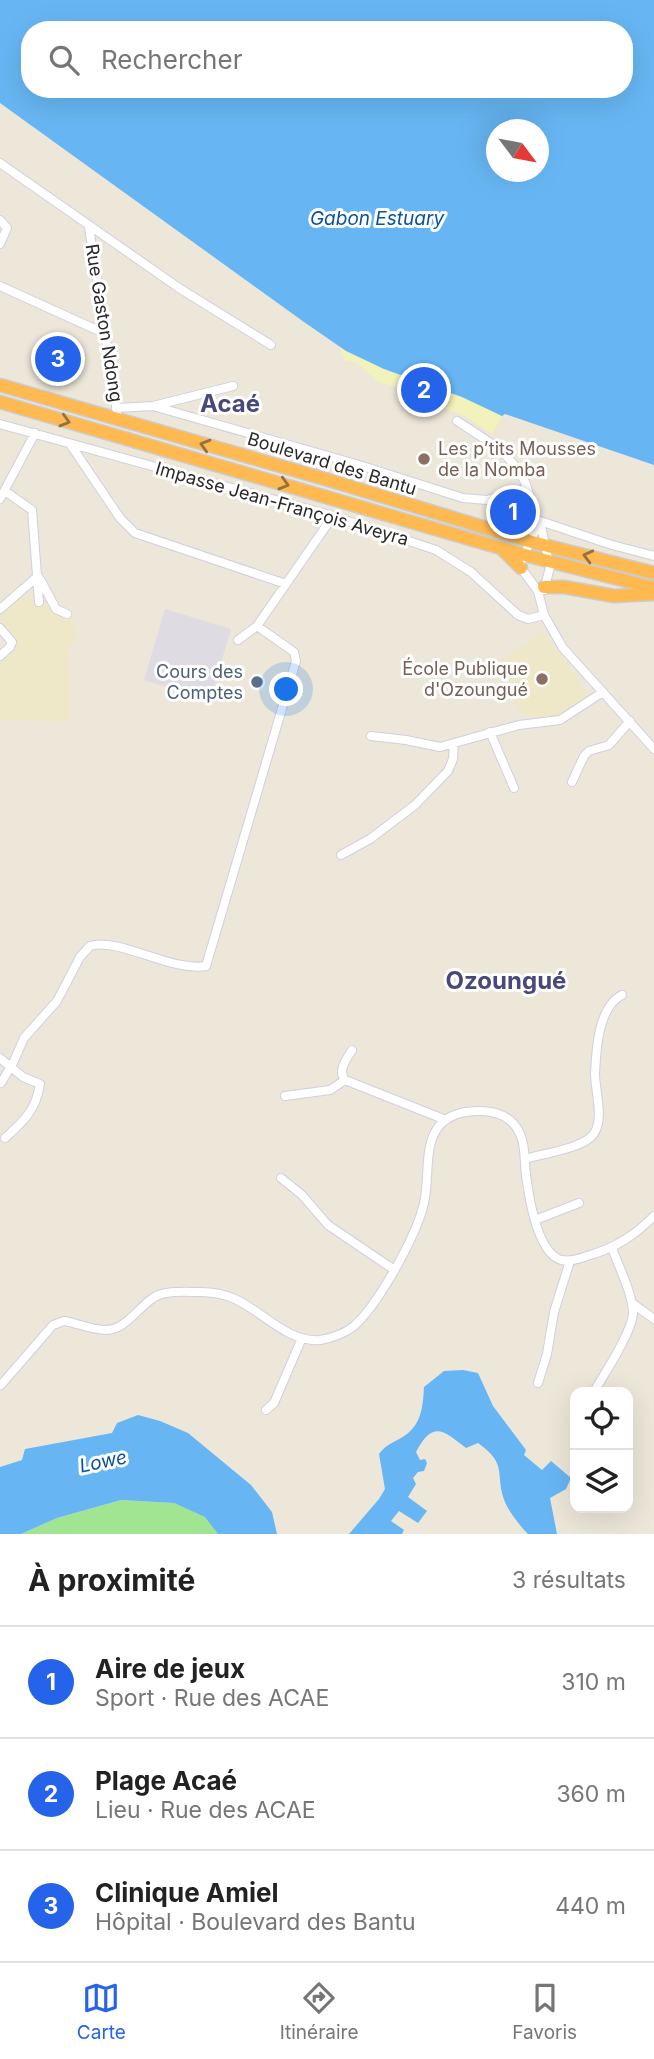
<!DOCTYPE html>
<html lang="fr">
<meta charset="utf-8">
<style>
:root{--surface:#fff;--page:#f2f2f2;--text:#222;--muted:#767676;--line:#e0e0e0;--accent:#2563eb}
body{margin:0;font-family:Inter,sans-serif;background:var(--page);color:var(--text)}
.controls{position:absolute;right:21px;bottom:21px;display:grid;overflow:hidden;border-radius:14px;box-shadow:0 7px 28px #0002}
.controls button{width:63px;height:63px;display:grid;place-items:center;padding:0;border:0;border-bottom:2px solid var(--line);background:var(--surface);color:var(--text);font:35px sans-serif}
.compass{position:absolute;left:486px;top:119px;width:63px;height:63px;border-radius:50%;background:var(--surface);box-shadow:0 7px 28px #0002;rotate:122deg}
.you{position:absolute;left:287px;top:690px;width:24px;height:24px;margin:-18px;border:5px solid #fff;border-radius:50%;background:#1a73e8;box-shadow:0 0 0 10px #1a73e833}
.badge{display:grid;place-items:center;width:46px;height:46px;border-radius:50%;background:var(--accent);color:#fff;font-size:23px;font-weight:700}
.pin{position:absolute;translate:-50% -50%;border:4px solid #fff;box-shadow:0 2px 7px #0006}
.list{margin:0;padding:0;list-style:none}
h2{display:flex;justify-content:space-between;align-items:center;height:91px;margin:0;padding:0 28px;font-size:30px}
h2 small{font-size:23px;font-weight:400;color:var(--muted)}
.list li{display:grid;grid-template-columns:46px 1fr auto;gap:21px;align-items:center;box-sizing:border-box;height:112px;padding:0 28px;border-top:2px solid var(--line)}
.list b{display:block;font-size:26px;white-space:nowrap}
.list p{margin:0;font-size:23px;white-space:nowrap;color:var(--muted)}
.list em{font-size:23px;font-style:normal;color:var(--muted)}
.icon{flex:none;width:38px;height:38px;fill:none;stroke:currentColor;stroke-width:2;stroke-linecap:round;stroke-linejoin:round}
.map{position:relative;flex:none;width:654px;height:1534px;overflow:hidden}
.search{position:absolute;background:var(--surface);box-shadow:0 7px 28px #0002;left:21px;right:21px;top:21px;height:77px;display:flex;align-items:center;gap:18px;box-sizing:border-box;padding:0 24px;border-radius:28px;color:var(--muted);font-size:26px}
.sheet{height:427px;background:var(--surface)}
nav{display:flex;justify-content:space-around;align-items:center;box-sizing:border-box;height:98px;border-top:2px solid var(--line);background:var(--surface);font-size:19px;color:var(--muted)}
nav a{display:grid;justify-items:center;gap:4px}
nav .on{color:var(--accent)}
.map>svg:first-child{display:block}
.industrial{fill:#dfdbe3}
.education{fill:#eee8c8}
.green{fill:#a1e593}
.sand{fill:#f2f3ba}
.water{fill:#67b6f3;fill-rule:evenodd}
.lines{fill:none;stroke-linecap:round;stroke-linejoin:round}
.minor-casing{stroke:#cfcfe2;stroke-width:10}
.highway-casing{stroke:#ccc;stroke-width:15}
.minor{stroke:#fff;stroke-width:8}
.highway{stroke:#ffb951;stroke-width:12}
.oneway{stroke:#94713d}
.education-dot{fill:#8d6e63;stroke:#fff;stroke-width:2.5}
.service-dot{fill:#5c6f8a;stroke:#fff;stroke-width:2.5}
.labels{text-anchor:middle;stroke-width:6;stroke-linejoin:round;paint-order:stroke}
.street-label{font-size:18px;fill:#292929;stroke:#fff}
.education-label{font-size:18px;fill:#785e54;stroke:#fff;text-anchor:start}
.service-label{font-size:18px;fill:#4e5e75;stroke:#fff;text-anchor:end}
.water-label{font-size:19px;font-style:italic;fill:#08519d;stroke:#fff}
.district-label{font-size:24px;font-weight:bold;fill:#47487b;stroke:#fff}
</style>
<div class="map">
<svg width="654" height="1534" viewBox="0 0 654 1534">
<rect width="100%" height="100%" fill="#ece7d9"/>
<path class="industrial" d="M165 609 231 629 210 700 144 680Z"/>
<path class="education" d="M20 598 31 599 34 602 47 601 49 610 75 619 77 643 68 644 69 722 0 719V661L16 644 13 636 0 622V615L6 610 8 612 10 609 9 607Z
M544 632 590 697 552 719 522 715 516 705 507 671 506 656Z"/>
<path class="green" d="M121 1500 174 1503 206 1517 218 1534H21L57 1518Z"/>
<path class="sand" d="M340 347 384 369 462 397 502 416 492 434 465 416 411 396 402 388 378 382 356 362 344 360Z"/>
<path class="water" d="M0 0H654V465L505 414 502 416 462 397 384 369 346 351 304 322 0 103ZM30 30H624V89H30ZM496 130H538V172H496Z
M463 1370 478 1373 493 1406 526 1450 524 1455 542 1470 551 1461 571 1478 566 1489 550 1498 557 1534H528C520 1526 509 1512 505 1502 494 1474 509 1465 478 1443L466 1448C443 1430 433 1420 416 1452L420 1460 425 1459 427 1463 424 1471 418 1472 413 1478 416 1484 408 1497 427 1511 418 1523 399 1511 391 1521 404 1530 402 1534H349L379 1499 385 1489 379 1454C387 1443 396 1442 407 1434 422 1422 423 1405 424 1387L444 1371Z
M138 1415 160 1421 188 1433 251 1485 272 1512 277 1534H218L205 1517 174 1503 121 1500 57 1518 21 1534H0V1467L22 1460 25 1449 112 1433 117 1423Z"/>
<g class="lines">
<g class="minor-casing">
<path id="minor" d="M0 163 179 288 271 345
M0 220 7 228 0 244
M89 227 118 420
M0 286 97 330 104 329
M153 406 356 464 463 498 487 500 526 488
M116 408 153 406 233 386
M457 421C494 445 534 466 531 518L612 545 654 556
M0 424 333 516 436 550 471 572 518 615 528 619 544 615
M70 444 120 518 135 533 286 584
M5 491 32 510 39 602
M0 499 35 433
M539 522 521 562V568L538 591 544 615 563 648 654 749
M540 522 550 567 544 590
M40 579 56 609 67 614
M0 609 38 576
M0 628 12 642 10 647 0 656
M238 640 257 626 333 516
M490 732 514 788
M371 736 406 740 440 747 519 725 560 720 603 692
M572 782 584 756 589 751 609 745 630 721
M341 855 370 839 415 805 448 771 453 759 454 745
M352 1050C347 1059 337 1070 345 1080L446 1120
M0 1058 23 1077 40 1084C36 1110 24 1121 5 1138
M1 1083 13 1063 24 1038 57 1001 80 957 90 946C119 937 170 972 206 966L296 661 294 652 257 626
M285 1096 330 1090 345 1080
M525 1159C542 1154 578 1149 591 1137 606 1123 595 1092 595 1074 596 1051 598 1007 622 995
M281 1178 302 1195 328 1225 393 1269
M535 1220 579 1203
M632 1303 654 1319
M538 1383 547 1354 554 1312 570 1261
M1 1385 53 1325 64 1321C77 1323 92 1330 106 1330 125 1330 138 1308 153 1298 164 1290 186 1292 200 1292 212 1292 224 1294 235 1299 262 1311 288 1343 320 1340 332 1338 344 1334 354 1326 378 1305 417 1235 424 1203 432 1170 417 1120 466 1112 487 1109 511 1112 520 1134 526 1146 524 1162 526 1175 529 1198 537 1252 561 1260 570 1262 579 1259 587 1256 615 1248 634 1236 654 1216
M594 1392C604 1374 633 1331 633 1312 632 1292 619 1268 612 1248
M266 1410 274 1403 302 1338"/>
</g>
<g class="highway-casing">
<path id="highway" d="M0 385 332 481 532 542 654 573
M0 402 525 555 654 588
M497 532 515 526 531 518
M503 550 521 568
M544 587H564L614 596 654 594"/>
</g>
<use href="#minor" class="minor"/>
<use href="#highway" class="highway"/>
</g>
<defs><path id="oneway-chevron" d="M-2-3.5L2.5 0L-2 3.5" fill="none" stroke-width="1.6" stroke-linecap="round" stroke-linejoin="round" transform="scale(1.75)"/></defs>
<g class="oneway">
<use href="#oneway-chevron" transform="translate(65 421) rotate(16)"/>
<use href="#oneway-chevron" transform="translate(205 445) rotate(-164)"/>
<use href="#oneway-chevron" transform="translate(284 484) rotate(16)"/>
<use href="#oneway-chevron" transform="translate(588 556) rotate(-166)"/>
</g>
<g class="education-dot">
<circle cx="424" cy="459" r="7"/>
<circle cx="542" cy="679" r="7"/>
</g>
<circle class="service-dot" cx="257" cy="682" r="7"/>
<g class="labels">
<g class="street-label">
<text transform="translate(104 323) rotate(81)" y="6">Rue Gaston Ndong</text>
<text transform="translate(332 464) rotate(17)" y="6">Boulevard des Bantu</text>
<text transform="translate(282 504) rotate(16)" y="6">Impasse Jean-François Aveyra</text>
</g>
<g class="education-label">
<text x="438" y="455">Les p’tits Mousses<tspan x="438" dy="21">de la Nomba</tspan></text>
<text x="528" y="675" text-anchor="end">École Publique<tspan x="528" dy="21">d'Ozoungué</tspan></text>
</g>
<g class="service-label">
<text x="243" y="678">Cours des<tspan x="243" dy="21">Comptes</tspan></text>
</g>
<g class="water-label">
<text x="377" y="225">Gabon Estuary</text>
<text transform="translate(103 1461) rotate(-12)" y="7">Lowe</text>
</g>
<g class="district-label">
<text x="230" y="412">Acaé</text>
<text x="506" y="989">Ozoungué</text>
</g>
</g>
</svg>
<div class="controls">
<button><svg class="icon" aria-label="locate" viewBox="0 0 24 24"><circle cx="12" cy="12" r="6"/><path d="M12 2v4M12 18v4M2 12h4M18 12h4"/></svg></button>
<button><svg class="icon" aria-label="layers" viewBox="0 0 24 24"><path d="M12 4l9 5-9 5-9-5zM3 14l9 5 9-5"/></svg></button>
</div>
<svg class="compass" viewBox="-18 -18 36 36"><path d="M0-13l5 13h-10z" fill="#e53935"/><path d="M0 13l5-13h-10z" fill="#767676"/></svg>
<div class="you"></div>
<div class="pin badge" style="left:513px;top:512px">1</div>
<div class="pin badge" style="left:424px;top:390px">2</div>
<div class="pin badge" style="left:58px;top:359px">3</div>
<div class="search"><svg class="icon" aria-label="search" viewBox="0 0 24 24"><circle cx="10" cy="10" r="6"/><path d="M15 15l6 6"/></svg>Rechercher</div>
</div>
<section class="sheet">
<h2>À proximité<small>3 résultats</small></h2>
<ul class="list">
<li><span class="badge">1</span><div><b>Aire de jeux</b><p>Sport · Rue des ACAE</p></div><em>310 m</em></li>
<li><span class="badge">2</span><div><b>Plage Acaé</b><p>Lieu · Rue des ACAE</p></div><em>360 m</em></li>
<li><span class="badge">3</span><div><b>Clinique Amiel</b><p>Hôpital · Boulevard des Bantu</p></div><em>440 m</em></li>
</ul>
</section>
<nav>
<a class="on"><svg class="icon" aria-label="map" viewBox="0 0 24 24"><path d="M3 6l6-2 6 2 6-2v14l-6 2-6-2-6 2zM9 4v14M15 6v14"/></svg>Carte</a>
<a><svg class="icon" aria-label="directions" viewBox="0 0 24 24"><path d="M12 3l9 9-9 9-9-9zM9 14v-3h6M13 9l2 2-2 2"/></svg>Itinéraire</a>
<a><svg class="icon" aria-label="saved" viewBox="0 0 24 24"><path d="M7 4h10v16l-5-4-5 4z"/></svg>Favoris</a>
</nav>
